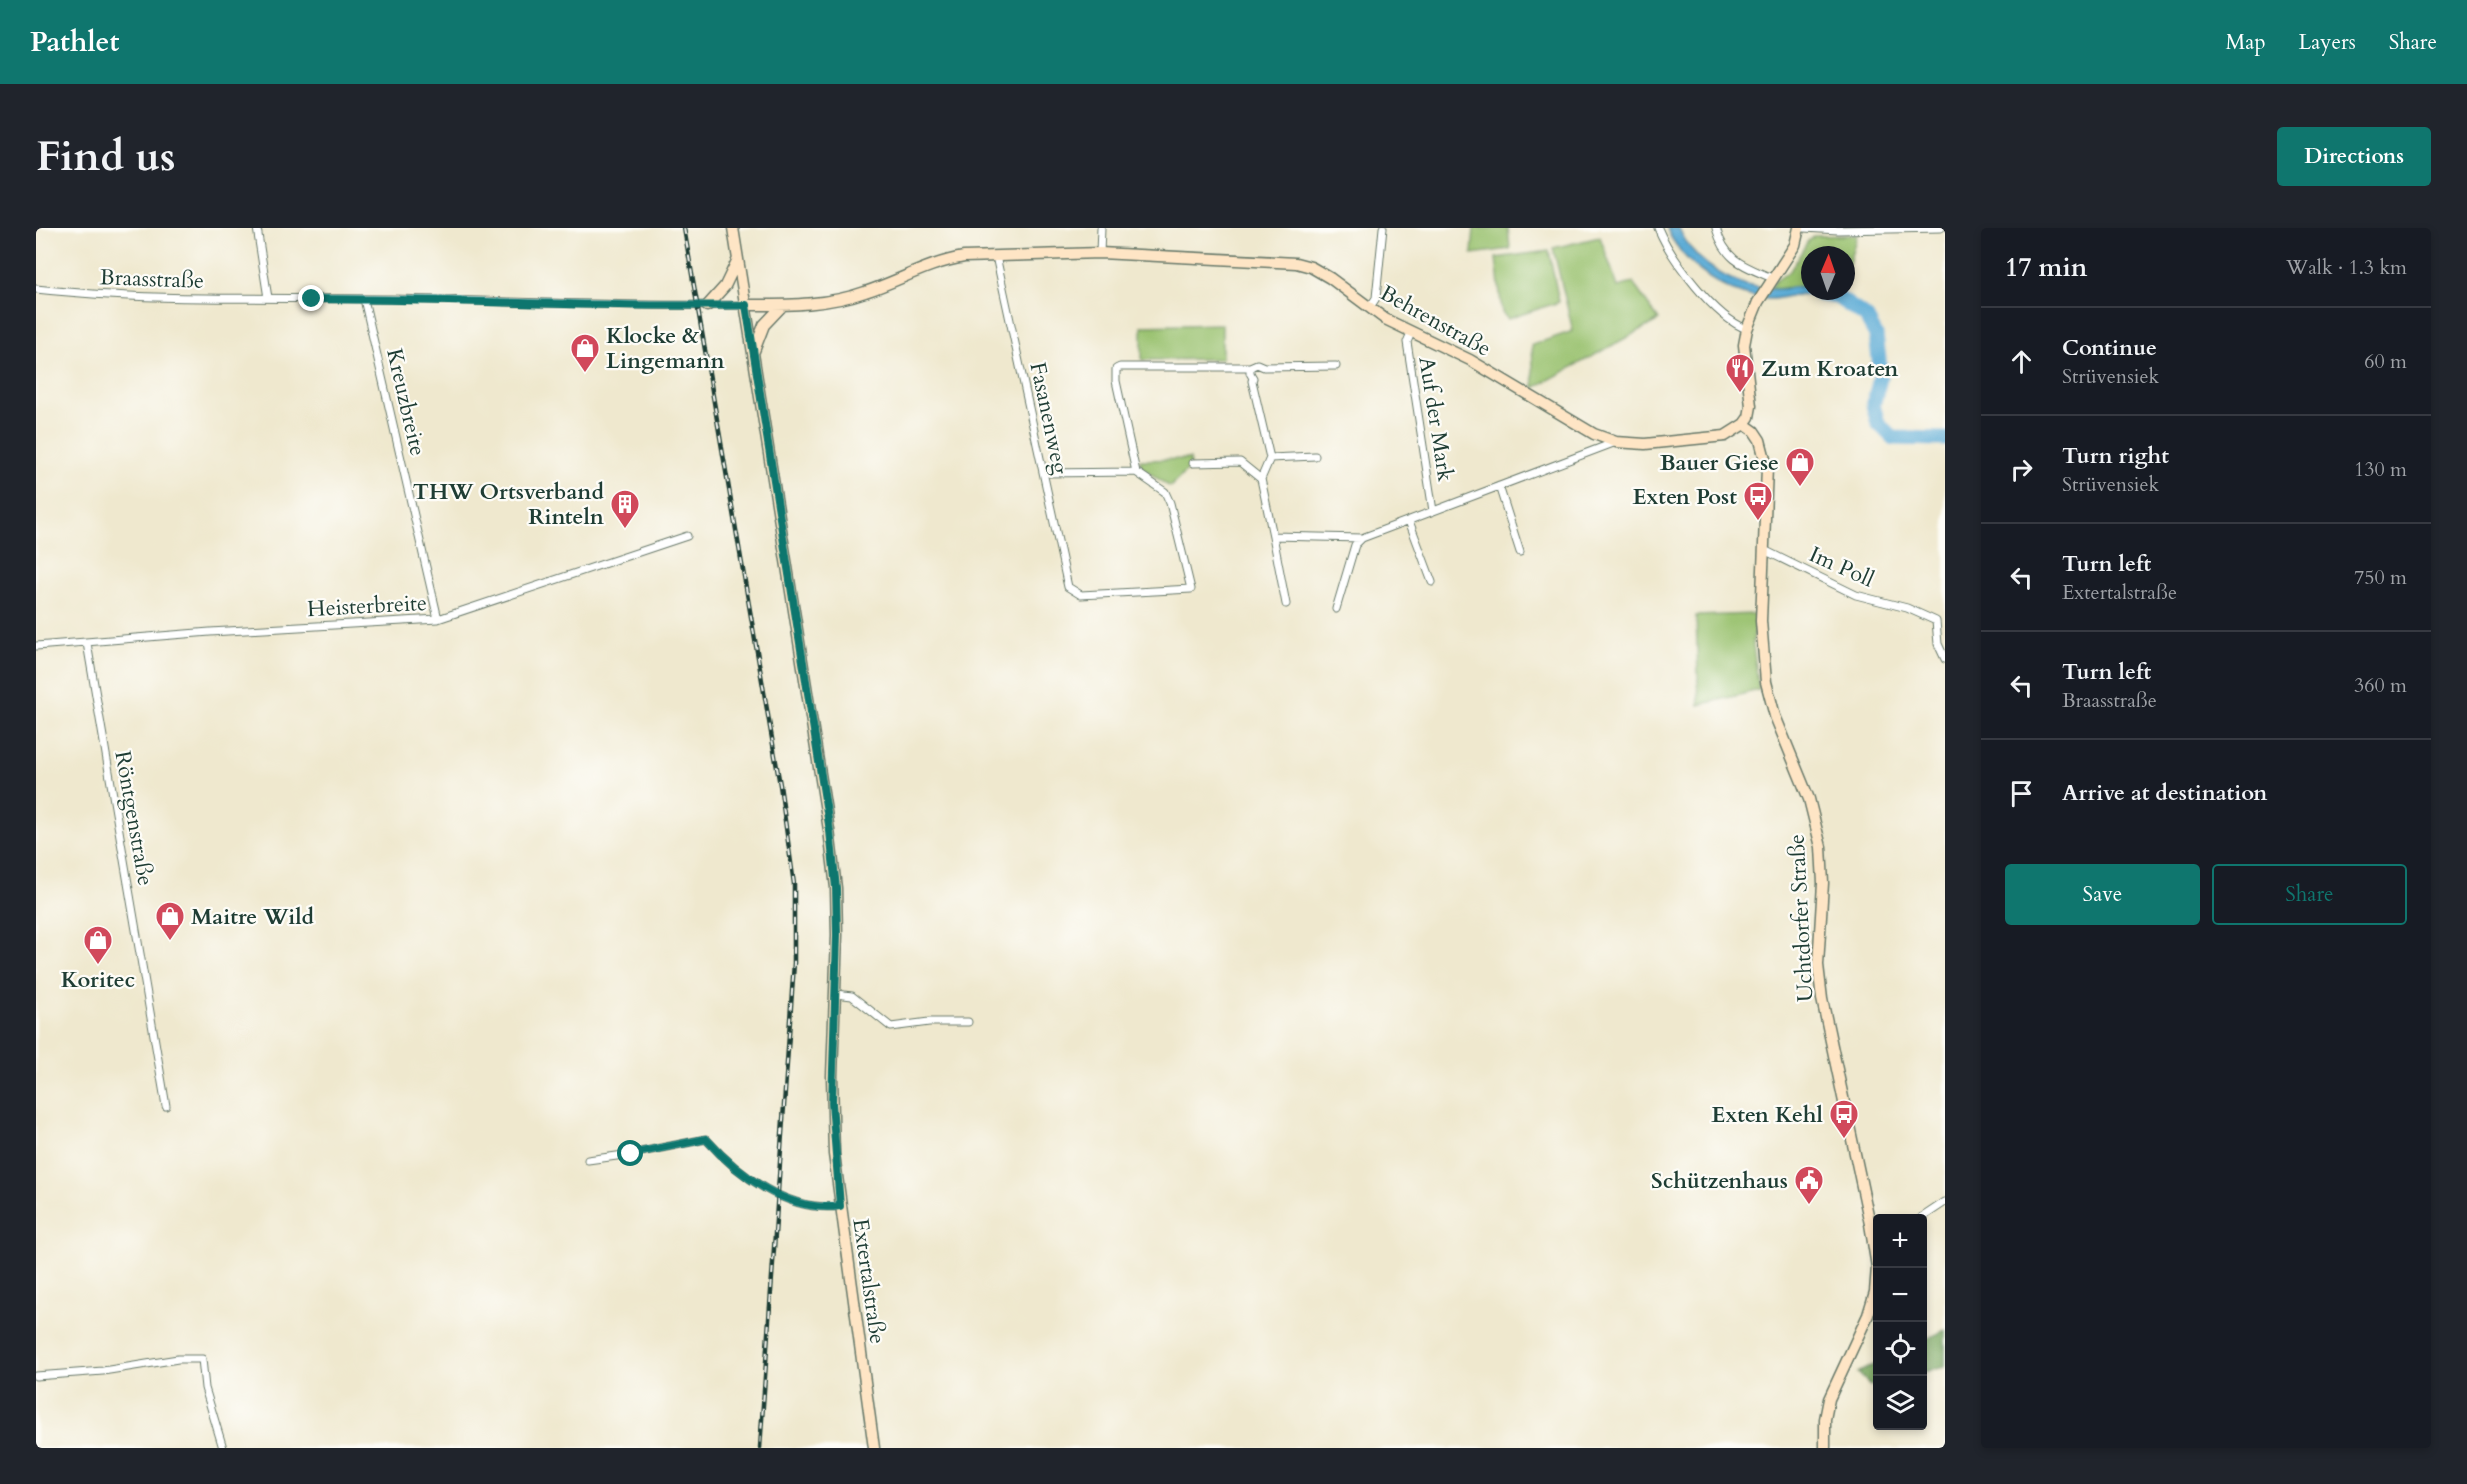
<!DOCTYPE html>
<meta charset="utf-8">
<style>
:root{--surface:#171b24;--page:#20242c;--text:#f1f3f6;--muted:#9ea1a6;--line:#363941;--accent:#0f766e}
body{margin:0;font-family:Cardo,serif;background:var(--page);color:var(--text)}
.controls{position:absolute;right:18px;bottom:18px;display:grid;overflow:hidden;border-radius:6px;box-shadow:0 3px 9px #0003}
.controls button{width:54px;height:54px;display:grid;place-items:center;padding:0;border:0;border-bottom:2px solid var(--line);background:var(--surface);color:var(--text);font:30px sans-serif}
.compass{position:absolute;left:1765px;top:18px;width:54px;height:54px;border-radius:50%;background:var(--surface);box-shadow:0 3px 9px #0003;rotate:2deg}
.stop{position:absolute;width:18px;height:18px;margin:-14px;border:4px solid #0f766e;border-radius:50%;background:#fff}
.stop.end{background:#0f766e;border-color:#fff;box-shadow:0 2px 6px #0008}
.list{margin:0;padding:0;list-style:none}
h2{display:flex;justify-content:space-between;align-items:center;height:78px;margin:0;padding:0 24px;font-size:26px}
h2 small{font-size:20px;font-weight:400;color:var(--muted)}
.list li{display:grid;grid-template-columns:39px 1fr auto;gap:18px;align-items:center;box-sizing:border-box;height:108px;padding:0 24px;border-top:2px solid var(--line)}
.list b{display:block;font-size:22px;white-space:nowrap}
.list p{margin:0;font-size:20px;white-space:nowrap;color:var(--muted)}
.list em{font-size:20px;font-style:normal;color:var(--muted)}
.actions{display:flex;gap:12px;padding:18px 24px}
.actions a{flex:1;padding:14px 0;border:2px solid var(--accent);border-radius:6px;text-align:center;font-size:21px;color:var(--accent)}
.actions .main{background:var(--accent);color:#fff}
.icon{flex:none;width:33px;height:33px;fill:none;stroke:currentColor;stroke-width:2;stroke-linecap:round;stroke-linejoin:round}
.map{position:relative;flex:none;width:1909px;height:1220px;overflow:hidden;border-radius:6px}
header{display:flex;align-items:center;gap:36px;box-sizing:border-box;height:84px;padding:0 30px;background:var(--accent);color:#fff}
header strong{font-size:28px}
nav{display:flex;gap:33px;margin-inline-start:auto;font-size:21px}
.intro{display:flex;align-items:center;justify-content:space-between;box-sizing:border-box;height:144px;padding:0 36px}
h1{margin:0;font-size:42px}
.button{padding:15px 27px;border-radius:6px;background:var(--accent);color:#fff;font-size:21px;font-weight:700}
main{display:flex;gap:36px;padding:0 36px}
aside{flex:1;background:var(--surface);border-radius:6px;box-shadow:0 3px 9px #0003}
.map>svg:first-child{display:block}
.green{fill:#98c16d;stroke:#5c7f50;stroke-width:1.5}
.forest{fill:#7aa760;stroke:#4c724a;stroke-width:1.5}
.water{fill:#5babd5;stroke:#3d7484;stroke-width:1.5}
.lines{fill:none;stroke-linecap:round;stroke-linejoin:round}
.river{stroke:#5babd5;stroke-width:15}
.street-casing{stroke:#68796a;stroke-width:9}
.secondary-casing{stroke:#68796a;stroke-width:13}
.street{stroke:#fff;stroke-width:7}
.secondary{stroke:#fee5c5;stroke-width:10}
.rail-casing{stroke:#1f3d34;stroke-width:4.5}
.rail{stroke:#fdfcf7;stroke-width:2;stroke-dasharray:7;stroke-linecap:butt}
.route{stroke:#0f766e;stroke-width:8}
.labels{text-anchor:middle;stroke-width:4.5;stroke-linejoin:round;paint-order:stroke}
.street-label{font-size:22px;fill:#1f3d34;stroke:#fdfcf7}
.poi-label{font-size:22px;font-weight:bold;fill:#1f3d34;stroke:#fdfcf7;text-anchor:end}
</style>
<header>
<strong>Pathlet</strong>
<nav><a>Map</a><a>Layers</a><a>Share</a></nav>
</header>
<div class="intro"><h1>Find us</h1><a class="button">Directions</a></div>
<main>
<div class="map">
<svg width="1909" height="1220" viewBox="0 0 1909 1220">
<rect width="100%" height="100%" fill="#fdfcf7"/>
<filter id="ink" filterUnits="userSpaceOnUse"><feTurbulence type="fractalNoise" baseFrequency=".0167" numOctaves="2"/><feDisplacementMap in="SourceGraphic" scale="12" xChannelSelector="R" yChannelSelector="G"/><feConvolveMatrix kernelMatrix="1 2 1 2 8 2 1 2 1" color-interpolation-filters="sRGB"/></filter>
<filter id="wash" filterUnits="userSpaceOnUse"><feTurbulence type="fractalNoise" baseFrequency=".008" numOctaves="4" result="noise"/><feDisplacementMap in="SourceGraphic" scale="24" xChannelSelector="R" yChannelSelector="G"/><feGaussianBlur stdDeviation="1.35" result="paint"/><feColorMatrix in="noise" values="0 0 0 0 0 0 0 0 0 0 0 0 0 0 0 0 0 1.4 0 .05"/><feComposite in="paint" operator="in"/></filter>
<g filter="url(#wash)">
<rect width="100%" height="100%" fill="#efe8ce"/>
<path class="green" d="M1438 0H1472L1474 21 1436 26Z
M1821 7 1810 46V27H1774V58C1761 57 1748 61 1734 61L1739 53 1754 43 1772 13 1778 8Z
M1564 9 1582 59 1597 55 1623 92 1498 160 1496 117 1537 103 1517 20Z
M1513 23 1523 74 1472 91 1466 85 1460 30Z
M1186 96V131L1106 132V98Z
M1154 231V240L1134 259 1105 239 1104 232Z
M1719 386 1717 417 1723 462 1663 477 1660 388Z"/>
<path class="forest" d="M1909 1102V1139L1887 1144V1113Z
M1841 1135V1156L1835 1158 1822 1145Z"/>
<path class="water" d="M1631 0H1643C1658 36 1699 60 1737 61 1750 62 1761 57 1774 58V63H1789L1801 69C1789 71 1781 68 1769 67 1757 65 1745 72 1732 71 1696 68 1668 51 1645 24 1640 16 1633 9 1631 0Z"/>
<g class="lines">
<path class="river" d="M1783 66 1801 69 1830 89 1840 107 1845 147 1837 177 1842 195 1857 210 1909 211"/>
</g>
</g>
<g filter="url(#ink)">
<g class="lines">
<g class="street-casing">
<path id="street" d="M221 0 232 70
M1622 0C1635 31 1679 90 1711 101
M1680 0C1689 33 1708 38 1736 50
M1768 0 1802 2 1905 0
M1064 25 1065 0
M960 28 1032 359 1045 367 1155 361 1134 275 1129 264 1100 244 1080 153V141L1084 139H1214L1221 136 1228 139 1300 138
M0 61C118 74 236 69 355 71 473 73 591 79 710 77
M328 71 402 391
M1334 79 1340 70 1347 0
M1375 105 1371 114 1397 283
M1214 139V145L1217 150 1216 153 1234 230 1225 251 1237 308 1326 310
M1234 230 1279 228
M1157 235 1204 234 1225 251
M1008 245 1100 244
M1463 258 1484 324
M1373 293 1396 354
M1237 308 1250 376
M1728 322 1820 367 1871 380 1900 393 1902 416 1909 431
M1300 381 1319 317 1326 310 1580 214
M51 415 130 878
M0 418 174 404 402 391 651 308
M800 766 816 768 855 799 893 794H932
M552 932 595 926 670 911C702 947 752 985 804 978
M1885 990 1909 974
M0 1148 67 1143 142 1131H166L169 1160 187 1220"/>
</g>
<g class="secondary-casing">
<path id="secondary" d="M697 0 793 602 800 660 801 707 796 848 798 926 838 1220
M710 77C749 77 790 78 829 64 863 53 892 35 928 29L1064 25 1260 35 1275 39 1294 50 1349 91 1434 132 1558 206 1580 214 1609 216 1689 208 1708 196 1713 189 1715 178 1708 117 1711 101 1722 74 1759 17 1763 0
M671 78 689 58 701 33
M718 123 728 97 747 77
M1708 196 1718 203 1724 212 1731 239 1725 393 1730 454 1739 488 1773 571 1785 619 1787 655 1782 737 1786 771 1834 996 1841 1039 1839 1064 1832 1087 1793 1171 1789 1191V1220"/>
</g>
<use href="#street" class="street"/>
<use href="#secondary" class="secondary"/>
<g class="rail-casing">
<path id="rail" d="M648 0 744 557 758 656V735L724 1220"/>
</g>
<use href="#rail" class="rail"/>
</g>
</g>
<g class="lines" filter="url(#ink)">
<path class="route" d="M276 71C420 71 565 80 710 77L794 603 800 660 801 707 796 875 804 978C752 985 702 947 670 911L595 926"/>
</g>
<defs>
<g id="shop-pin" transform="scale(1.5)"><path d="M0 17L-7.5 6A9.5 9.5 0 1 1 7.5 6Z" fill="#d1495b" stroke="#fdfcf7"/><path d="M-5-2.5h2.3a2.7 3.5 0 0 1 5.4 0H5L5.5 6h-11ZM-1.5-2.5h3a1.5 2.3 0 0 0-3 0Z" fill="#fff"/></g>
<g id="restaurant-pin" transform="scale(1.5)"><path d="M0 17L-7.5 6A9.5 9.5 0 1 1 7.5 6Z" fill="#d1495b" stroke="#fdfcf7"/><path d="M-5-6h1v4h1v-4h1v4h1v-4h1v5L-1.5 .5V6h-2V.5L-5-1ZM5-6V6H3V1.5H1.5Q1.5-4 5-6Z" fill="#fff"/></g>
<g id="bus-pin" transform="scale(1.5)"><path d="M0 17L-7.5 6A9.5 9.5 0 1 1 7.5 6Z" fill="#d1495b" stroke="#fdfcf7"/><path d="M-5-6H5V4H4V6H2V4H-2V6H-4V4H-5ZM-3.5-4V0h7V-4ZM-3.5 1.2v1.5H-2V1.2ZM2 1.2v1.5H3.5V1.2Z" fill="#fff"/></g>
<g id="building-pin" transform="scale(1.5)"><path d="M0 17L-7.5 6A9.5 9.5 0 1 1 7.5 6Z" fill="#d1495b" stroke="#fdfcf7"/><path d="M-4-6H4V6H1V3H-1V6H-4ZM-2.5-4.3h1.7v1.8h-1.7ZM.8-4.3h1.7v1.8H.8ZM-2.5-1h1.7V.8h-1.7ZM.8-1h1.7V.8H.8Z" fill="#fff"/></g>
<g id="civic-pin" transform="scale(1.5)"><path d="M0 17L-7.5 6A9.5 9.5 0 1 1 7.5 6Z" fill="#d1495b" stroke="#fdfcf7"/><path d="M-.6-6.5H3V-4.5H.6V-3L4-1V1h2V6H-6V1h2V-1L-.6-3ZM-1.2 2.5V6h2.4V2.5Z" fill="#fff"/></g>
</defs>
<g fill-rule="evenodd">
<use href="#shop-pin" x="549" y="120"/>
<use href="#restaurant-pin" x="1704" y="140"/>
<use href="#shop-pin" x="1764" y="234"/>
<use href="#bus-pin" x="1722" y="268"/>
<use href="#building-pin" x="589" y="276"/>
<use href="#shop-pin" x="134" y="688"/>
<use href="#shop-pin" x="62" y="712"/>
<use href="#bus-pin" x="1808" y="886"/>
<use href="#civic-pin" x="1773" y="952"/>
</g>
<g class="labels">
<g class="street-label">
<text transform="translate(116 50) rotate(2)" y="8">Braasstraße</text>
<text transform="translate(1400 92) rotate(29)" y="8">Behrenstraße</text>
<text transform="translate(371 174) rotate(77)" y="8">Kreuzbreite</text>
<text transform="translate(1014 190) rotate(78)" y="8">Fasanenweg</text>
<text transform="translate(1401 191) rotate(81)" y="8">Auf der Mark</text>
<text transform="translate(1806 338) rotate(24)" y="8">Im Poll</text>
<text transform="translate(331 377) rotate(-3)" y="8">Heisterbreite</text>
<text transform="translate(99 590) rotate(80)" y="8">Röntgenstraße</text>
<text transform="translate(1764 690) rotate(-93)" y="8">Uchtdorfer Straße</text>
<text transform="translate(834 1053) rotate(82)" y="8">Extertalstraße</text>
</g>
<g class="poi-label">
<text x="570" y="115" text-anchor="start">Klocke &amp;<tspan x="570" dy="25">Lingemann</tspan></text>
<text x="1725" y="148" text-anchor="start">Zum Kroaten</text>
<text x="1743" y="242">Bauer Giese</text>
<text x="568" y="271">THW Ortsverband<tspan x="568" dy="25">Rinteln</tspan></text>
<text x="1701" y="276">Exten Post</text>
<text x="155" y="696" text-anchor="start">Maitre Wild</text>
<text x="62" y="759" text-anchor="middle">Koritec</text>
<text x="1787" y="894">Exten Kehl</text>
<text x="1752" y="960">Schützenhaus</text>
</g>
</g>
</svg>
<div class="controls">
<button>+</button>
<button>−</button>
<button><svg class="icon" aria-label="locate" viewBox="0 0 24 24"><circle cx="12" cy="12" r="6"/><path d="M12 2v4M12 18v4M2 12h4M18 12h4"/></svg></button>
<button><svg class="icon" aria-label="layers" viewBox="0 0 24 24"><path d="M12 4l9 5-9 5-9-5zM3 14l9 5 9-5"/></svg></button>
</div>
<svg class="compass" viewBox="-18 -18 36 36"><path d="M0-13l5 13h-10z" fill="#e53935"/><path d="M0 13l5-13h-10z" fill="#9ea1a6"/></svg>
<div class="stop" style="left:595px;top:926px"></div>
<div class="stop end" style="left:276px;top:71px"></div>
</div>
<aside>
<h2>17 min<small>Walk · 1.3 km</small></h2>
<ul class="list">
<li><svg class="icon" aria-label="ahead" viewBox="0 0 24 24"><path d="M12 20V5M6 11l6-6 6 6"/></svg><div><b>Continue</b><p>Strüvensiek</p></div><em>60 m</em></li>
<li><svg class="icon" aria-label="right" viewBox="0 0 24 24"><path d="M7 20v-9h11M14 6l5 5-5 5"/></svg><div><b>Turn right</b><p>Strüvensiek</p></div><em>130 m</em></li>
<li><svg class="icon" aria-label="left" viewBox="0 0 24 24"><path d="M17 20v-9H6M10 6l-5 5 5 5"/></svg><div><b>Turn left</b><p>Extertalstraße</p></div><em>750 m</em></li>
<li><svg class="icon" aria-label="left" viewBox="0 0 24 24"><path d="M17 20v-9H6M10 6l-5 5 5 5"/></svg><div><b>Turn left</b><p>Braasstraße</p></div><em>360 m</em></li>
<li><svg class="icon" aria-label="arrive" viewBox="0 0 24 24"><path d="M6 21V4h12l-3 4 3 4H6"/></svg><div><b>Arrive at destination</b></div></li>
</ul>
<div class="actions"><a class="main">Save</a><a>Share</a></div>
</aside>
</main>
